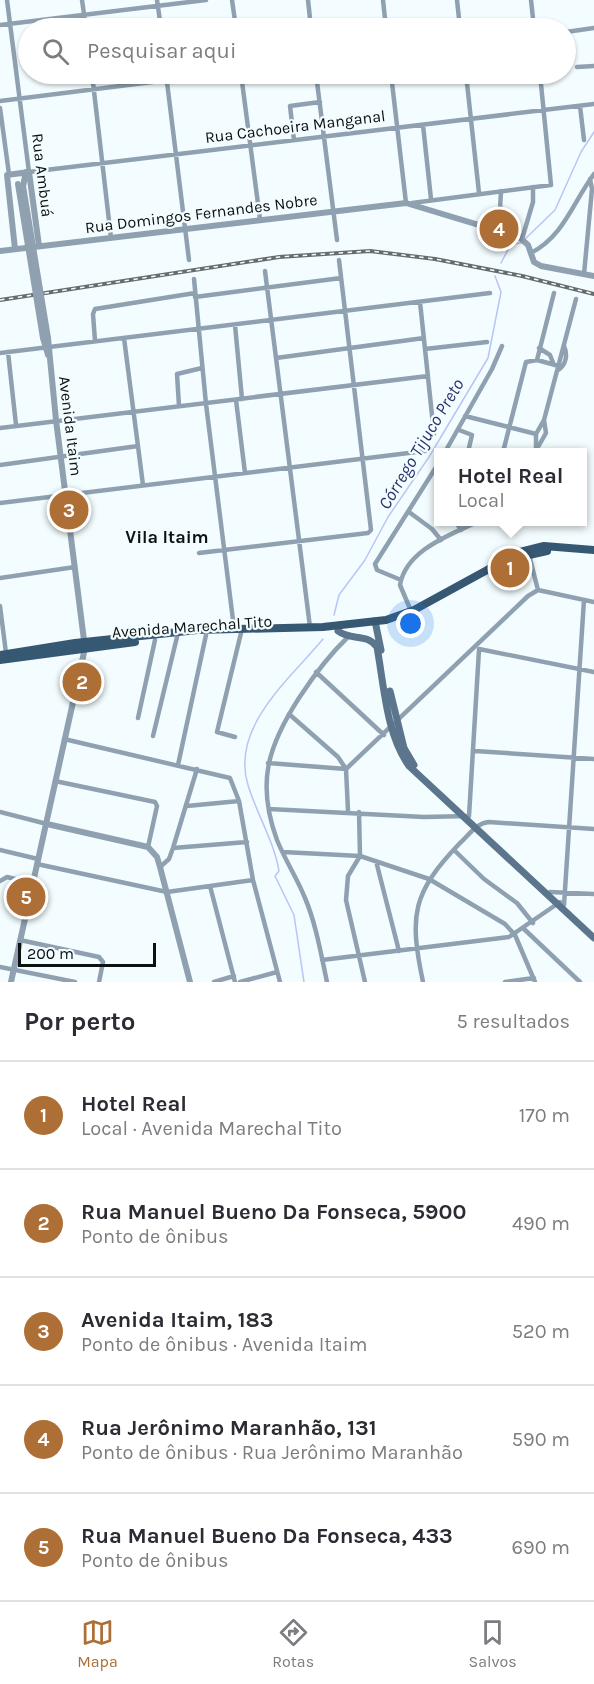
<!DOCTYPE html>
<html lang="pt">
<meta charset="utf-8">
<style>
:root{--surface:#fff;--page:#f2f2f3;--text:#2b2b33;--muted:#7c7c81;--line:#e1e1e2;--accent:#ad6f35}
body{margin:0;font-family:Karla,sans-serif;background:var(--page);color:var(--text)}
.scale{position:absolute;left:18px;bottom:15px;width:138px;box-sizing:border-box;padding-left:6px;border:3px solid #0c1112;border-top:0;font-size:16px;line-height:21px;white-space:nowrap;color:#0c1112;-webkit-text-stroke:4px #f3fcfe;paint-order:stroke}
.you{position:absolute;left:411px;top:624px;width:21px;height:21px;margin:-15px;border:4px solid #fff;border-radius:50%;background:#1a73e8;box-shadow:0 0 0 9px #1a73e833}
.badge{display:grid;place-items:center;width:39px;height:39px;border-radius:50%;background:var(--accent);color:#fff;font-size:20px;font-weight:700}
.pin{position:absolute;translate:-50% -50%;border:3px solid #fff;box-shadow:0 2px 6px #0006}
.popup{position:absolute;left:434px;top:448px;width:153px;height:78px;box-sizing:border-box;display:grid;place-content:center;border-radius:0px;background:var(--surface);filter:drop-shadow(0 2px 4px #0005);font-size:20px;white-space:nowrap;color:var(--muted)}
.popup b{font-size:22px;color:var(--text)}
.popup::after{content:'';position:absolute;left:50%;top:100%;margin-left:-12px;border:12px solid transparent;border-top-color:var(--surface)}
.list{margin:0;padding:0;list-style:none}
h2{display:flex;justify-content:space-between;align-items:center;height:78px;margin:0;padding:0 24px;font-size:26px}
h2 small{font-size:20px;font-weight:400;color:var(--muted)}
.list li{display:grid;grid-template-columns:39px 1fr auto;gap:18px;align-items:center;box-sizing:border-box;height:108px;padding:0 24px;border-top:2px solid var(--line)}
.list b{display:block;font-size:22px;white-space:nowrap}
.list p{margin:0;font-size:20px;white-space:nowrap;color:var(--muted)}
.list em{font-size:20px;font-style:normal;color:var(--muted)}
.icon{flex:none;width:33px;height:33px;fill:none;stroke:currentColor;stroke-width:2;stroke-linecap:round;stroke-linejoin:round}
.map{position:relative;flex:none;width:594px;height:982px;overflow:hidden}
.search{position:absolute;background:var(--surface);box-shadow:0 2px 4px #0004;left:18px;right:18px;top:18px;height:66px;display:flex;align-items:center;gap:15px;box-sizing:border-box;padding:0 21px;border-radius:33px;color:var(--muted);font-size:22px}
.sheet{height:618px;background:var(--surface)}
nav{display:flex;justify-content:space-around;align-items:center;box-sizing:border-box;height:84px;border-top:2px solid var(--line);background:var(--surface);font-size:16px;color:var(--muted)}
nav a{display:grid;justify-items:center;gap:3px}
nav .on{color:var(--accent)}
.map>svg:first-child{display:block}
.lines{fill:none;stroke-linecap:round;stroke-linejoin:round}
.stream{stroke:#b9c5f5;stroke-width:1.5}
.minor{stroke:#8fa1b0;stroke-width:4.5}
.tertiary{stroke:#8fa1b0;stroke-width:6}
.secondary{stroke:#5b768c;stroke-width:7}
.primary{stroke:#375872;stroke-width:8}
.rail-casing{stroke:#666c6e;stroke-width:4}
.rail{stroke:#f3fcfe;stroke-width:1.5;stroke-dasharray:4.5;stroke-linecap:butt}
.tertiary-bridge{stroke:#8fa1b0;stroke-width:6}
.labels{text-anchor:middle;stroke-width:4.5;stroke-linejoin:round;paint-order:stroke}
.street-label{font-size:16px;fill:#0c1112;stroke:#f3fcfe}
.water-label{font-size:18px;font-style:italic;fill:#2c346d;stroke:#f3fcfe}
.neighbourhood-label{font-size:18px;font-weight:bold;fill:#0c1112;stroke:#f3fcfe}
</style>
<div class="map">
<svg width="594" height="982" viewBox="0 0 594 982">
<rect width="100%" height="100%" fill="#f3fcfe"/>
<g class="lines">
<path class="stream" d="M525 239 555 210 581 152 594 132
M501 263 511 244 521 243
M334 615 339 595 365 560 388 517 429 457 488 358 501 292 495 276
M304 982 294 915 275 876 279 871C274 841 257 815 248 785 230 727 291 678 323 639"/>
<path class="minor" d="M7 0 29 172 594 104
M82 0 86 28
M157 0 161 28
M232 0 236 28
M308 0 311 28
M383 0 386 28
M457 0 460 28
M531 0 534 28
M0 25 206 0
M566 32 594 28
M577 67 594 66
M92 74 111 238
M166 74 189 260
M241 74 260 219
M316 74 337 240
M391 74 406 203
M466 74 479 193
M0 101 216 74
M580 106 584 140
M0 108 9 174
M423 125 431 199
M294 140 290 106 320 102
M412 203 551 185 540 74
M494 229 500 209 501 191
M522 239 533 202V187
M531 253C564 236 573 202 594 174
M265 271 310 627
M584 274 592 189 590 179
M194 279 206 404 234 628
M195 297 341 278
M420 302 434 434
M235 325 242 399
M124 338 143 485
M95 341 93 314 95 309 195 293
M539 348 550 355 554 365
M425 349 487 342
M8 352 16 425
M0 353 490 293
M276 358 424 338
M537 360 554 293
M558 370C566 365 568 355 564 346
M236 400 245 473
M179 406 177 374 202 368
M465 416 536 434
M0 428 428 376
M459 430 472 435 468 452
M538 447 546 433 544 420
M445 452 492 369 502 346
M503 452 526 362 537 360 559 366
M536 452V434L544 420 576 299
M0 465 138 446
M0 503 425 451
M409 512 432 529 441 540
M456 522 461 530
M199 553 368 533 371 530 339 260
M529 555 538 590
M0 578 75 567
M401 580 377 570 375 564 438 464
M538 590 594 602
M0 606 6 653
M411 611 400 585C406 550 450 535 477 522
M479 649 594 672
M316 672 384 735
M289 714 338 757 346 769
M138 718 155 640
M153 736 177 637
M235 737 217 732 241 633
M64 739 230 778 239 801 253 880 280 982
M475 751 594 759
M268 763 346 769
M178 765 206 635
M55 781 155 802 157 806 148 847
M187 806 239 801
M269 809 424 817 469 816 479 650
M348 811 346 769 528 596 538 590
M0 812 47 824
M359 812 360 856 348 876 346 900 365 982
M173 848 247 842
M0 850 38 859
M454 850 484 879 517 903 533 923
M283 852 360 856 429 879 505 924 515 935 535 982
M376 861 399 951
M37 864 167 892 253 880
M160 867 169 859 173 848 197 769
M0 881 7 877 32 883
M210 886 235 982
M550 892 594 894
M564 905 584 600
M524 929 580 982
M20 940 99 957 103 962 99 982
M322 960 509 937 560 902
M0 967 75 982
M214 982 234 976
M240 982 277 972
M327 982C321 954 316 924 305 898 297 878 285 860 277 840 256 783 268 746 299 698 314 675 328 656 348 637
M423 982C409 915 412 893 460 843 469 835 476 823 489 822L594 829
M505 982 534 978"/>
<path class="tertiary" d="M23 186 26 172
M15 249 7 175 29 172 39 246
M0 251 406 203 519 237 528 245 534 262 541 266 594 276
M43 338 48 355
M47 824 148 847 157 857 160 867 190 982
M11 982 85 648 56 420 48 338"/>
<path class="secondary" d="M375 621 381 650
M338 631C351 641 367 633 377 647 384 685 386 734 409 766L594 938
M390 691 404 748 414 765"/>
<path class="primary" d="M520 557 547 551
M0 655 75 643 197 630 323 627 386 620 414 610 520 552 544 546 594 550
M0 660 135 642"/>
<g class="rail-casing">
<path id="rail" d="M0 300 279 257 370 251 435 259 522 276 594 294"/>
</g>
<use href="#rail" class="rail"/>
<path class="tertiary-bridge" d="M18 184 43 338
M23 186 48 338"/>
</g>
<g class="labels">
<g class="street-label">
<text transform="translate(295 126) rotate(-7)" y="6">Rua Cachoeira Manganal</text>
<text transform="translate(43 175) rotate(83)" y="6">Rua Ambuá</text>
<text transform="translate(201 213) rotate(-7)" y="6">Rua Domingos Fernandes Nobre</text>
<text transform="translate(71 426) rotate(83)" y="6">Avenida Itaim</text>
<text transform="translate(192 626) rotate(-4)" y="6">Avenida Marechal Tito</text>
</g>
<g class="water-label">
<text transform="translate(421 444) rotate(-59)" y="6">Córrego Tijuco Preto</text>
</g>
<g class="neighbourhood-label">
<text x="167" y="543">Vila Itaim</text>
</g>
</g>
</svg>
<div class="scale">200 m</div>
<div class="you"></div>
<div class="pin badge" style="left:510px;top:568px">1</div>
<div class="popup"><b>Hotel Real</b>Local</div>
<div class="pin badge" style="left:82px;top:682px">2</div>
<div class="pin badge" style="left:69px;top:510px">3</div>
<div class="pin badge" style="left:499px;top:229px">4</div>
<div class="pin badge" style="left:26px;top:897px">5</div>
<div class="search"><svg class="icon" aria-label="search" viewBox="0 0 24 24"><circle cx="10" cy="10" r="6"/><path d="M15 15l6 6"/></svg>Pesquisar aqui</div>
</div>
<section class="sheet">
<h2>Por perto<small>5 resultados</small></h2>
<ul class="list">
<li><span class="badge">1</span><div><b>Hotel Real</b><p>Local · Avenida Marechal Tito</p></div><em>170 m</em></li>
<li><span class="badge">2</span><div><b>Rua Manuel Bueno Da Fonseca, 5900</b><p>Ponto de ônibus</p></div><em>490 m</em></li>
<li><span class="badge">3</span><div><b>Avenida Itaim, 183</b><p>Ponto de ônibus · Avenida Itaim</p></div><em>520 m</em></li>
<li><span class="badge">4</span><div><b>Rua Jerônimo Maranhão, 131</b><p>Ponto de ônibus · Rua Jerônimo Maranhão</p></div><em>590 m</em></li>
<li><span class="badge">5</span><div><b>Rua Manuel Bueno Da Fonseca, 433</b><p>Ponto de ônibus</p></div><em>690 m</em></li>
</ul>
</section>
<nav>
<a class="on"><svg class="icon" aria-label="map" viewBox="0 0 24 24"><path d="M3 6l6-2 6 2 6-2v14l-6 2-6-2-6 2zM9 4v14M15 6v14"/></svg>Mapa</a>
<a><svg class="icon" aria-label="directions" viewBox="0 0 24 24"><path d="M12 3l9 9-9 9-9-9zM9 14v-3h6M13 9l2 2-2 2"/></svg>Rotas</a>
<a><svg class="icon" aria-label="saved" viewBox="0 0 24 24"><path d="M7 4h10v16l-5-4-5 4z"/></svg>Salvos</a>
</nav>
